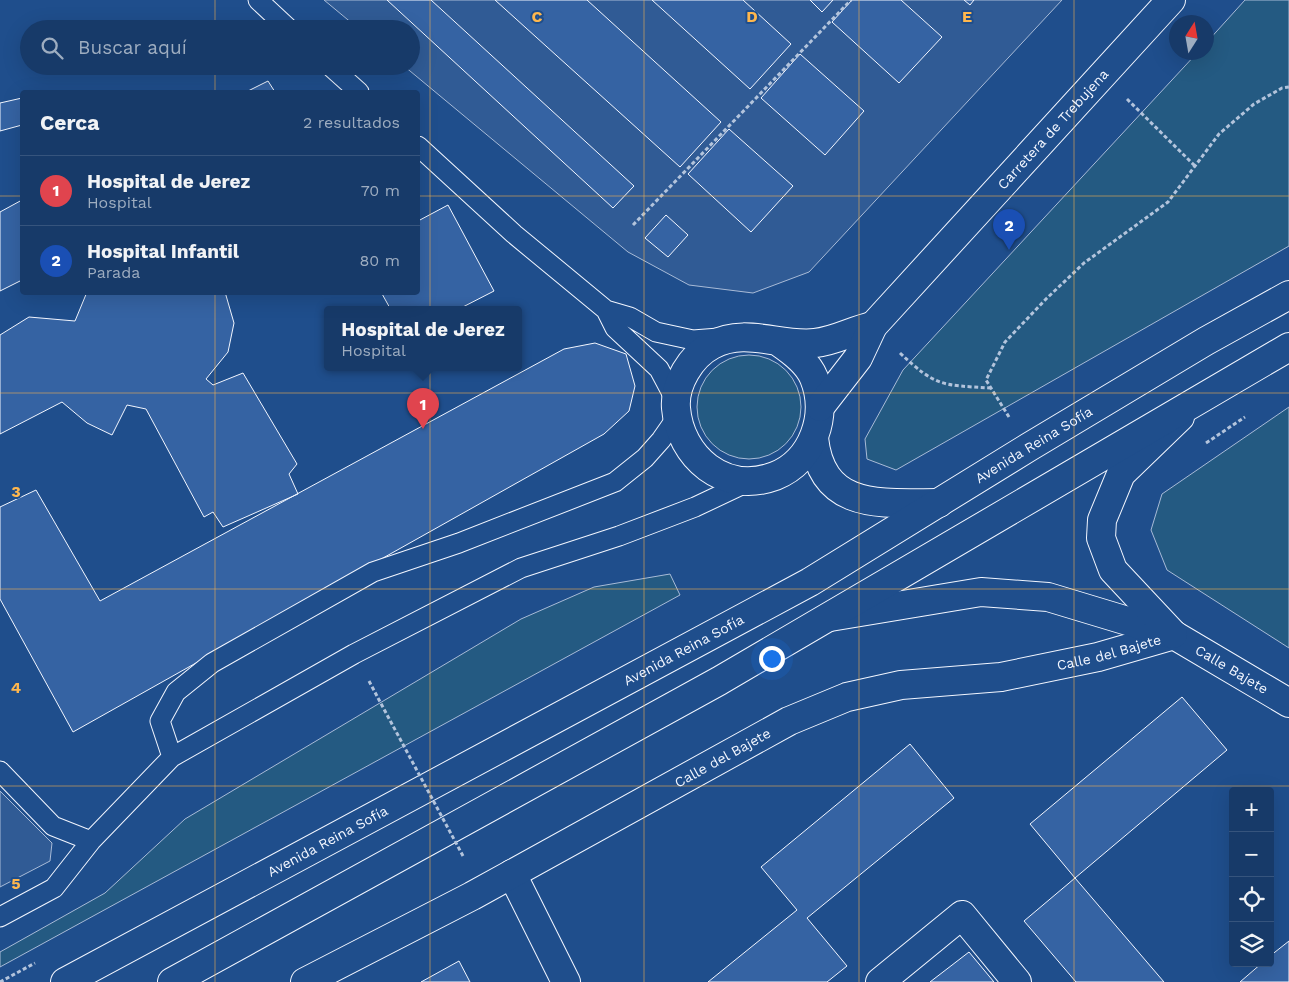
<!DOCTYPE html>
<html lang="es">
<meta charset="utf-8">
<style>
:root{--surface:#173a69;--page:#244571;--text:#f1f3f6;--muted:#9eadc0;--line:#36547d;--accent:#ffb74d}
body{margin:0;font-family:"Work Sans",sans-serif;background:var(--page);color:var(--text)}
.controls{position:absolute;right:15px;bottom:15px;display:grid;overflow:hidden;border-radius:5px;box-shadow:0 5px 20px #0002}
.controls button{width:45px;height:45px;display:grid;place-items:center;padding:0;border:0;border-bottom:1px solid var(--line);background:var(--surface);color:var(--text);font:25px sans-serif}
.compass{position:absolute;left:1169px;top:15px;width:45px;height:45px;border-radius:50%;background:var(--surface);box-shadow:0 5px 20px #0002;rotate:11deg}
.you{position:absolute;left:771px;top:658px;width:18px;height:18px;margin:-12px;border:4px solid #fff;border-radius:50%;background:#1a73e8;box-shadow:0 0 0 8px #1a73e833}
.badge{display:grid;place-items:center;width:32px;height:32px;border-radius:50%;background:var(--accent);color:#fff;font-size:16px;font-weight:700}
.pin{position:absolute;translate:-50% -41px;filter:drop-shadow(0 1px 2px #0008)}
.pin::after{content:'';position:absolute;top:26px;width:18px;height:15px;background:inherit;clip-path:polygon(0 0,100% 0,50% 100%)}
.popup{position:absolute;left:324px;top:306px;width:198px;height:65px;box-sizing:border-box;display:grid;place-content:center;border-radius:5px;background:var(--surface);filter:drop-shadow(0 1px 4px #0005);font-size:16px;white-space:nowrap;color:var(--muted)}
.popup b{font-size:19px;color:var(--text)}
.popup::after{content:'';position:absolute;left:50%;top:100%;margin-left:-10px;border:10px solid transparent;border-top-color:var(--surface)}
.list{margin:0;padding:0;list-style:none}
h2{display:flex;justify-content:space-between;align-items:center;height:65px;margin:0;padding:0 20px;font-size:21px}
h2 small{font-size:16px;font-weight:400;color:var(--muted)}
.list li{display:grid;grid-template-columns:32px 1fr auto;gap:15px;align-items:center;box-sizing:border-box;height:70px;padding:0 20px;border-top:1px solid var(--line)}
.list b{display:block;font-size:19px;white-space:nowrap}
.list p{margin:0;font-size:16px;white-space:nowrap;color:var(--muted)}
.list em{font-size:16px;font-style:normal;color:var(--muted)}
.icon{flex:none;width:28px;height:28px;fill:none;stroke:currentColor;stroke-width:2;stroke-linecap:round;stroke-linejoin:round}
.map{position:relative;flex:none;width:1289px;height:982px;overflow:hidden}
.search{position:absolute;background:var(--surface);box-shadow:0 5px 20px #0002;left:20px;top:20px;width:400px;height:55px;display:flex;align-items:center;gap:12px;box-sizing:border-box;padding:0 18px;border-radius:28px;color:var(--muted);font-size:19px}
.panel{position:absolute;background:var(--surface);box-shadow:0 5px 20px #0002;left:20px;top:90px;width:400px;height:205px;border-radius:5px}
.map>svg:first-child{display:block}
.green{fill:#245a82;stroke:#a8bbd7}
.parking{fill:#305b95;stroke:#a8bbd7}
.building{fill:#3563a3;stroke:#f2f6ff}
.lines{fill:none;stroke-linecap:round;stroke-linejoin:round}
.service-casing{stroke:#f2f6ff;stroke-width:21}
.minor-casing{stroke:#f2f6ff;stroke-width:30}
.tertiary-casing{stroke:#f2f6ff;stroke-width:30}
.secondary-casing{stroke:#f2f6ff;stroke-width:30}
.primary-casing{stroke:#f2f6ff;stroke-width:30}
.path{stroke:#b3c4dc;stroke-width:3;stroke-dasharray:4 2.5;stroke-linecap:butt}
.service{stroke:#1f4e8c;stroke-width:19}
.minor{stroke:#1f4e8c;stroke-width:28}
.tertiary{stroke:#1f4e8c;stroke-width:28}
.secondary{stroke:#1f4e8c;stroke-width:28}
.primary{stroke:#1f4e8c;stroke-width:28}
.path-bridge{stroke:#b3c4dc;stroke-width:3;stroke-dasharray:4 2.5;stroke-linecap:butt}
.grid{fill:none;stroke:#ffb74d;stroke-width:1;stroke-opacity:0.55}
.labels{text-anchor:middle;stroke-width:4;stroke-linejoin:round;paint-order:stroke}
.street-label{font-size:14px;fill:#f2f6ff;stroke:#1f4e8c}
.grid-label{font-size:16px;text-anchor:middle;font-weight:bold;fill:#ffb74d;stroke:#1f4e8c;stroke-width:4;stroke-linejoin:round;paint-order:stroke}
</style>
<div class="map">
<svg width="1289" height="982" viewBox="0 0 1289 982">
<rect width="100%" height="100%" fill="#1f4e8c"/>
<path class="green" d="M1245 0H1289V246L896 470 867 459 865 439 903 370 1197 53 1206 52 1207 42Z
M697 407a52 52 0 1 1 104 0a52 52 0 1 1-104 0Z
M1289 407V648L1167 570 1151 530 1162 494Z
M670 574 680 595 0 967V952L105 893 185 819 521 619 594 587Z"/>
<path class="parking" d="M324 0H1062L809 272 753 293 689 285 628 252 404 66H411V29H359Z
M0 791 52 843 50 861 0 887Z"/>
<path class="building" d="M387 0H431L634 186 613 208Z
M495 0H587L721 122 680 167Z
M652 0H743L791 44 750 89Z
M810 0H833L822 12Z
M852 0H901L942 37 899 83 832 22Z
M964 0H974L970 5Z
M800 54 864 111 825 155 761 98Z
M268 81 275 92H246Z
M22 98V125L0 131V103Z
M729 129 793 186 751 232 688 174Z
M22 200V280L0 291V212Z
M448 205 494 291 457 310H391L381 292H418V221Z
M666 215 688 235 668 257 645 238Z
M87 292H225L234 323 228 352 206 379 213 385 243 373 297 464 289 474 298 494 223 527 213 512 204 517 146 409 127 405 112 435 87 423 62 402 0 434V335L29 317 75 321Z
M595 343 626 354 635 386 629 411 604 434 73 732 0 599V507L36 490 100 601 564 349Z
M1182 697 1227 750 1075 878 1030 824Z
M910 744 954 798 807 918 847 966 827 982H708L797 910 761 867Z
M1075 878 1164 982H1076L1024 921Z
M1289 941V982H1240L1262 963H1270V956Z
M969 952 994 982H930Z
M459 961 470 982H421Z"/>
<g class="lines">
<g class="service-casing">
<path id="service" d="M258 0 289 29
M330 66 359 92
M418 146 514 234 606 310 630 317 656 332 693 340 719 338
M606 310 615 328 659 369 676 401
M172 757 160 721 176 692 212 663 373 572 459 543 615 482 645 458 661 440 677 417
M0 771 53 826 91 841
M0 917 54 888 91 841 172 757 354 654 521 568 619 536 695 507 750 481"/>
</g>
<g class="minor-casing">
<g id="minor">
<path d="M814 438C822 511 881 503 939 503"/>
<path d="M512 874 566 982"/>
<path id="s1" d="M305 982 472 896 789 721 847 697 901 685 1001 677 1098 657 1174 635"/>
<path d="M880 982 962 915 1017 982"/>
</g>
</g>
<g class="tertiary-casing">
<g id="tertiary">
<path d="M780 343C793 352 808 363 814 378 829 415 813 461 775 476 724 495 680 457 676 408 674 384 691 356 712 345 746 327 779 347 815 343 836 341 853 330 873 326"/>
<path id="s2" d="M820 407 858 358 873 326 1171 0"/>
</g>
</g>
<g class="secondary-casing">
<g id="secondary">
<path id="s3" d="M830 617 981 592 1048 597 1174 635 1289 703"/>
<path d="M1173 634 1113 570 1101 538 1102 520 1121 474 1180 417"/>
</g>
</g>
<g class="primary-casing">
<g id="primary">
<path id="s4" d="M65 982 810 582 1029 447 1206 341 1289 295"/>
<path d="M172 982 719 681 1289 347"/>
</g>
</g>
<path class="path" d="M1127 99 1195 166
M633 225 851 0
M900 353C936 387 942 385 990 388
M1009 417 986 380 1005 342 1046 299 1084 263 1168 202 1219 134 1254 104 1282 88 1289 87
M1206 443 1245 417
M369 681 378 698
M0 982 35 963"/>
<use href="#service" class="service"/>
<use href="#minor" class="minor"/>
<use href="#tertiary" class="tertiary"/>
<use href="#secondary" class="secondary"/>
<use href="#primary" class="primary"/>
<path class="path-bridge" d="M378 698 463 856"/>
</g>
<path class="grid" d="M215 0V29M430 0V982M644 0V982M859 0V982M1074 0V982M215 66V92M0 196H22M418 196H1289M215 292V982M0 393H1289M0 589H1289M0 786H1289"/>
<g class="labels">
<g class="street-label">
<text dy="5" stroke="none"><textPath href="#s2" startOffset="364">Carretera de Trebujena</textPath></text>
<text dy="5" stroke="none"><textPath href="#s4" startOffset="1108">Avenida Reina Sofía</textPath></text>
<text dy="5" stroke="none"><textPath href="#s4" startOffset="702">Avenida Reina Sofía</textPath></text>
<text dy="5" stroke="none"><textPath href="#s1" startOffset="879">Calle del Bajete</textPath></text>
<text dy="5" stroke="none"><textPath href="#s3" startOffset="419">Calle Bajete</textPath></text>
<text dy="5" stroke="none"><textPath href="#s1" startOffset="474">Calle del Bajete</textPath></text>
<text dy="5" stroke="none"><textPath href="#s4" startOffset="298">Avenida Reina Sofía</textPath></text>
</g>
</g>
<g class="grid-label">
<text x="537" y="22">C</text>
<text x="752" y="22">D</text>
<text x="967" y="22">E</text>
<text x="16" y="497">3</text>
<text x="16" y="693">4</text>
<text x="16" y="889">5</text>
</g>
</svg>
<div class="controls">
<button>+</button>
<button>−</button>
<button><svg class="icon" aria-label="locate" viewBox="0 0 24 24"><circle cx="12" cy="12" r="6"/><path d="M12 2v4M12 18v4M2 12h4M18 12h4"/></svg></button>
<button><svg class="icon" aria-label="layers" viewBox="0 0 24 24"><path d="M12 4l9 5-9 5-9-5zM3 14l9 5 9-5"/></svg></button>
</div>
<svg class="compass" viewBox="-18 -18 36 36"><path d="M0-13l5 13h-10z" fill="#e53935"/><path d="M0 13l5-13h-10z" fill="#9eadc0"/></svg>
<div class="you"></div>
<div class="pin badge" style="left:423px;top:429px;background:#e0444e">1</div>
<div class="popup"><b>Hospital de Jerez</b>Hospital</div>
<div class="pin badge" style="left:1009px;top:250px;background:#1a4fb4">2</div>
<div class="search"><svg class="icon" aria-label="search" viewBox="0 0 24 24"><circle cx="10" cy="10" r="6"/><path d="M15 15l6 6"/></svg>Buscar aquí</div>
<section class="panel">
<h2>Cerca<small>2 resultados</small></h2>
<ul class="list">
<li><span class="badge" style="background:#e0444e">1</span><div><b>Hospital de Jerez</b><p>Hospital</p></div><em>70 m</em></li>
<li><span class="badge" style="background:#1a4fb4">2</span><div><b>Hospital Infantil</b><p>Parada</p></div><em>80 m</em></li>
</ul>
</section>
</div>
